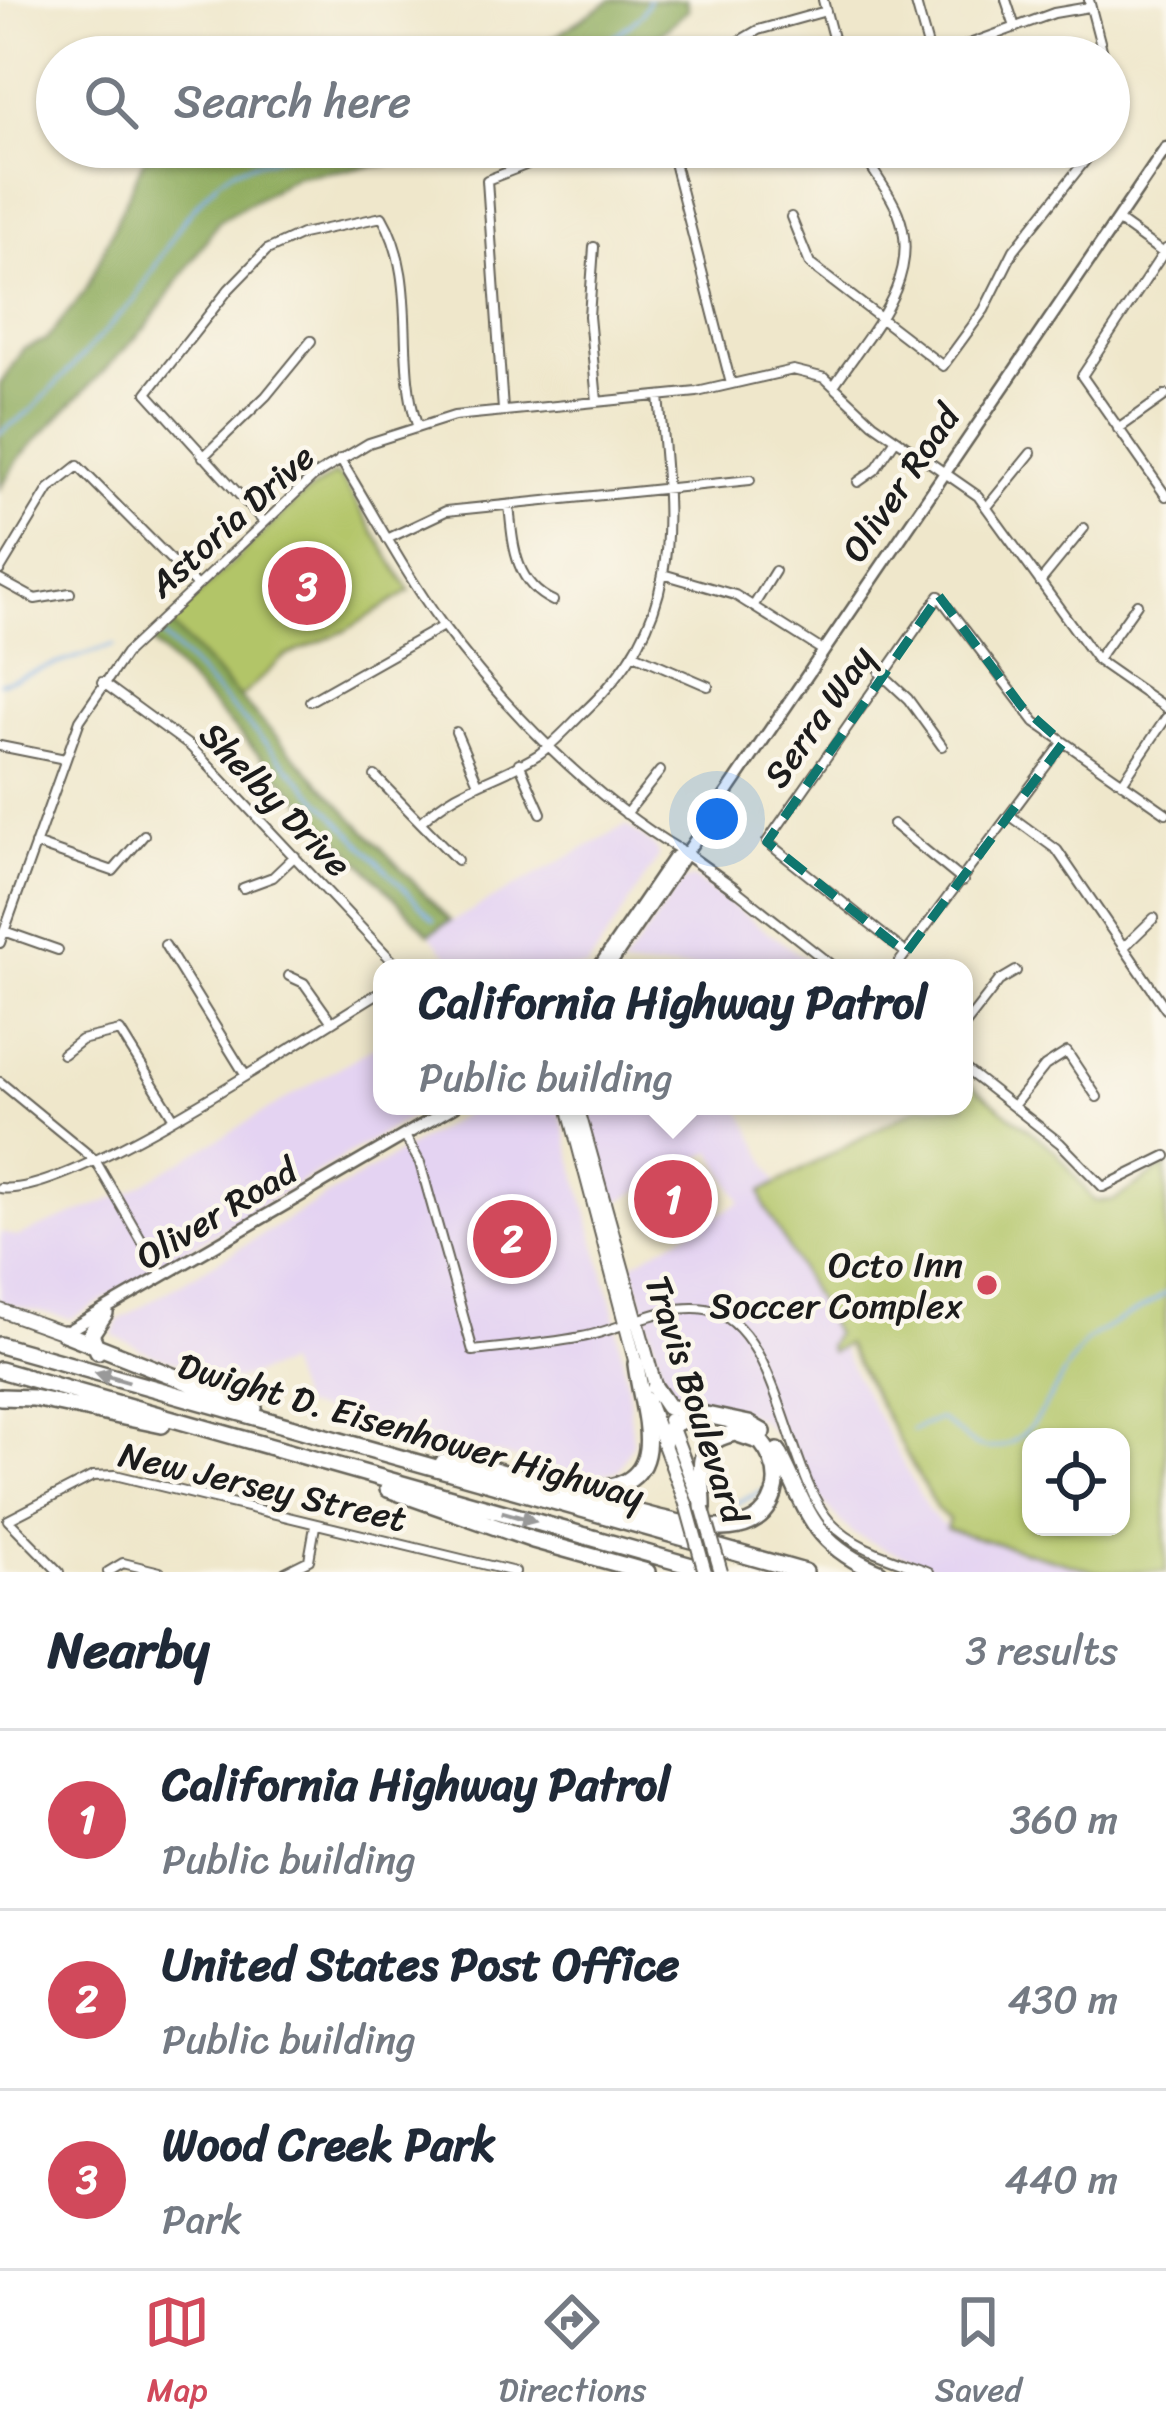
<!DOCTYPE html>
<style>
:root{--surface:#fff;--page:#f6f6f7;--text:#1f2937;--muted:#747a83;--line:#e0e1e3;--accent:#d1495b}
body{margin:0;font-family:Sriracha,sans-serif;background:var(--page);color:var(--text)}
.controls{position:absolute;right:36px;bottom:36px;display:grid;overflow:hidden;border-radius:24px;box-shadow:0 3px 9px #0004}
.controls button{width:108px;height:108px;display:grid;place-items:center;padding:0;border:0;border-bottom:3px solid var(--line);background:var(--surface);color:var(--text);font:60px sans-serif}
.you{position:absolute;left:717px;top:819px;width:42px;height:42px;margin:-30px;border:9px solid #fff;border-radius:50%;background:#1a73e8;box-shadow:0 0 0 18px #1a73e833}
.badge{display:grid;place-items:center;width:78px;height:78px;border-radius:50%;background:var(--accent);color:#fff;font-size:39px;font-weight:700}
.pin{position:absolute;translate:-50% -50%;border:6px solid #fff;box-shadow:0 3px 12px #0006}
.popup{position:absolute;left:373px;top:959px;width:600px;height:156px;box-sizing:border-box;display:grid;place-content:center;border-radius:24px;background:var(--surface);filter:drop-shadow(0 3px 9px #0005);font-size:39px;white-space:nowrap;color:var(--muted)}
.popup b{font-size:45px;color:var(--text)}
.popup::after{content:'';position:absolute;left:50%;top:100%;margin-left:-24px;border:24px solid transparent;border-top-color:var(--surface)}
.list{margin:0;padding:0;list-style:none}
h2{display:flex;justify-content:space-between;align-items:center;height:156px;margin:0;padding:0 48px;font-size:51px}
h2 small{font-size:39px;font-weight:400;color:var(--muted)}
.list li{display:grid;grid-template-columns:78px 1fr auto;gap:36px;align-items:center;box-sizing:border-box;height:180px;padding:0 48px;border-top:3px solid var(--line)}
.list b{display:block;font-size:45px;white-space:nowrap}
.list p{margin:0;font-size:39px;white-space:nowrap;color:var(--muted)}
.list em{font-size:39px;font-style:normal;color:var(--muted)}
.icon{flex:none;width:66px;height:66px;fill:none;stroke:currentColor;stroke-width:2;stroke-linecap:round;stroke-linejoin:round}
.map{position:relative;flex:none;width:1166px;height:1572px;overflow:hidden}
.search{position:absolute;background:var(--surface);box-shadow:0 3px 9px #0004;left:36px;right:36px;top:36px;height:132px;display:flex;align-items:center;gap:30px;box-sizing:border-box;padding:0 42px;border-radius:66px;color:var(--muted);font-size:45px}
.sheet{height:696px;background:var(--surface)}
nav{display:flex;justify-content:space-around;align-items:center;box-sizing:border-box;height:168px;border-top:3px solid var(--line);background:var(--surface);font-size:33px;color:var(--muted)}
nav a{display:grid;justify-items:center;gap:6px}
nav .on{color:var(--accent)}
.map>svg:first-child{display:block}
.built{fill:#e4d3f2}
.green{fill:#b2c568;stroke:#677042;stroke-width:3;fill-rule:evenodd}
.forest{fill:#8daa5c;stroke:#54633c;stroke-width:3}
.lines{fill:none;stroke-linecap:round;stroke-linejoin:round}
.stream{stroke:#7caee8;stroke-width:3}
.minor-casing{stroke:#666359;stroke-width:12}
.tertiary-casing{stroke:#666359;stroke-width:15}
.secondary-casing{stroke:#666359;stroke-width:16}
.motorway-casing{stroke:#666359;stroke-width:20}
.minor{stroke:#fff;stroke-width:8}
.tertiary{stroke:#fff;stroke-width:10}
.secondary{stroke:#fff;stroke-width:12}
.motorway{stroke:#fff;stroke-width:15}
.secondary-bridge-casing{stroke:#666359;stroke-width:16;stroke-linecap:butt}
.secondary-bridge{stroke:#fff;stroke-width:12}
.oneway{fill:#999}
.marked{fill:none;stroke:#0f766e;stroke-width:9;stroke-dasharray:24 15;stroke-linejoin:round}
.poi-dot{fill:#d1495b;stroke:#fbf7ec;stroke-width:4.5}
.labels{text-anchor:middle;stroke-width:9;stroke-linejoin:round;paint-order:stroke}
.street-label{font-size:36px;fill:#1c1c1c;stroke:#fbf7ec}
.poi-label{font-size:36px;fill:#1c1c1c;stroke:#fbf7ec;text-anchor:end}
</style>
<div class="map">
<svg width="1166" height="1572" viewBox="0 0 1166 1572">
<rect width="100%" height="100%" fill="#fbf7ec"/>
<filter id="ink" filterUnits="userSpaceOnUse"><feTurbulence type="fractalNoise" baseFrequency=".00833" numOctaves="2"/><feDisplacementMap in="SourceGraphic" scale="24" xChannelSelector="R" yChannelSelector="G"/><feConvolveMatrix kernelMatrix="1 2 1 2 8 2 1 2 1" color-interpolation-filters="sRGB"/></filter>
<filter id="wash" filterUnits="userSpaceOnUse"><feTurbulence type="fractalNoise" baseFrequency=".004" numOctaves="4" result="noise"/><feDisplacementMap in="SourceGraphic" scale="48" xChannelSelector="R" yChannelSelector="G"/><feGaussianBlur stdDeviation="2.7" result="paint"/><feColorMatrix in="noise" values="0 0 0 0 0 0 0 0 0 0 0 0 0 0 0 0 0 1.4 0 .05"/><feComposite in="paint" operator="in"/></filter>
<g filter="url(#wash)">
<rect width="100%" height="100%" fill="#efe7cb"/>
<path class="built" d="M626 825 657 849 658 858 587 968H460L429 934Z
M693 878 818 968H621L683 881Z
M382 1042V1106H428L71 1319 0 1302V1232L16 1237 128 1193Z
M478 1106H558L613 1306 628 1390 633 1442 618 1471 590 1477 301 1406 286 1364 235 1380 151 1354 113 1335 119 1320Z
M586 1106H739L777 1183 761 1192 836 1335 828 1346 831 1353 841 1348 928 1510 941 1524 1099 1572H949L888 1550 853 1534 822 1501 779 1436 761 1421 743 1411 669 1395 632 1264 741 1202 712 1151 611 1206Z"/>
<path class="green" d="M334 474 341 478 410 591 345 631 284 657 240 698 169 623 299 499Z
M966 1081 1056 1151 1094 1201 1114 1200 1166 1166V1572H1098L946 1529 949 1520 936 1508 846 1344 831 1352 828 1346 835 1334 764 1204 761 1192 920 1106H964ZM1031 1437H1121V1527H1031Z"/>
<path class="forest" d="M611 0H686L688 10 633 57H481L545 43Z
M182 147H425L387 164 297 176 220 220 147 326 20 457 0 488V385L23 349 46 340 86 290 144 159Z
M169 623 450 921 429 934 150 640Z"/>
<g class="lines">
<path class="stream" d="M589 57 641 15 649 0
M0 433 33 409 135 299 184 219 219 180 237 168 315 147
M164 637 434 920
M0 683 114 645
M912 1430 939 1419C954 1427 970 1447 987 1448 1037 1451 1057 1371 1086 1342 1099 1329 1145 1309 1166 1293
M733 1504 764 1491"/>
</g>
</g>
<g filter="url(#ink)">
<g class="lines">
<g class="minor-casing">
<path id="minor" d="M823 0 838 57
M915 0 931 57
M1006 0 1015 27
M1089 0 1104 57
M732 43 741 57
M712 57 758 30 826 11
M934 57 1054 13 1089 7
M1109 71 1116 100 1109 125
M670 147 731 384
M791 217 810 264 943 366 984 310 1014 250 1096 147
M1117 220 1163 253
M594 247 589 316 597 401
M1166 249 1082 376 1166 496
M835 384C869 333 924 278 898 213 889 189 870 171 861 147
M503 410 487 180 572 147
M1118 429 1166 395
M203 457 266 396 311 341
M340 459C374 514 404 572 442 624 503 707 593 799 682 851
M858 482 875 470 896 439
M509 505C513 544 514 583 553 601
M987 507 1031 453
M263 521 147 393 229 289 267 250 302 234 382 217C419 280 395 358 417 425
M387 539 446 511 750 480
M0 570 49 489 78 466 196 585
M666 575 735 595 822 650
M0 580 35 599 70 593
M1040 582 1084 528
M754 605 775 571
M634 654 708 686
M1097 660 1137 604
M880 673 908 699 942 746
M102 682 191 747 399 968
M310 701 443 626
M456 732 477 781
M0 746 65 759
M519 763 541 813
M375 776 457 860
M1122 783 1166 718
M626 814 660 771
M1012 817 1057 850 1166 1009
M421 822C460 784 497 781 539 754 556 742 571 724 586 710 687 614 670 522 659 396
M893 824 963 881
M35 844 113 871 144 835
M243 888 273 877 295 856
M736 890 835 968
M4 931 58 950
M0 943 80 720 126 653 314 476 369 443 454 416 697 392 793 370 825 378 873 423 978 496 1097 660 1166 708
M165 945 244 1073
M1124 947 1154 918
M906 953 767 842 939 596 1035 722 1166 813
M895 968 1063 743
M289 976 304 983 331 1021
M964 1026 999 981 1016 971
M63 1054 81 1040 120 1031 172 1115
M964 1068 1060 1143 1103 1187 1166 1156
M0 1082 95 1160 162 1276
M1013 1106 1045 1066 1067 1052 1097 1097
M405 1136 420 1163 473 1351C509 1347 546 1344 582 1337 621 1330 666 1302 706 1309 778 1321 786 1473 831 1523 856 1550 896 1559 929 1572
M0 1188C69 1199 312 1032 382 991
M59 1572 8 1520 93 1476 115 1475 515 1572
M108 1572 123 1563 160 1572
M285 1572 309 1560 315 1526"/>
</g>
<g class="tertiary-casing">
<path id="tertiary" d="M683 852 736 890
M598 968 673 858 683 852
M608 968 1166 148
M64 1333 455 1106"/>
</g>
<g class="secondary-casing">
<path id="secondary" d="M568 1106 637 1368
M577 1106 658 1396
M0 1310 64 1333
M647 1399 686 1504
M669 1420 698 1497"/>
</g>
<g class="motorway-casing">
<path id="motorway" d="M64 1333 254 1408
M0 1345 805 1572
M98 1351 91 1334 105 1313
M0 1370 713 1572
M655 1388 668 1407 749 1424 763 1432
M0 1397 33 1398 162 1425
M664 1442 671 1425 697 1414
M778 1451C809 1511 810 1543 879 1572
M443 1463 462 1461C507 1472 638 1524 647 1449 650 1423 639 1391 636 1364
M388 1489 533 1540 647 1572
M560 1501C615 1490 749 1572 774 1494 780 1474 773 1457 761 1442L735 1433C688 1443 704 1474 703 1509"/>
</g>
<use href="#minor" class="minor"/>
<use href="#tertiary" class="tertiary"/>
<use href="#secondary" class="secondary"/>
<use href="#motorway" class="motorway"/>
<g class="secondary-bridge-casing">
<path id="secondary-bridge" d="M686 1504 705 1572
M703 1509 721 1572"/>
</g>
<use href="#secondary-bridge" class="secondary-bridge"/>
</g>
<defs><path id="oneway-solid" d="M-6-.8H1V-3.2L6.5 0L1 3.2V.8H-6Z" transform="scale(3)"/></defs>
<g class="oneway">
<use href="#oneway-solid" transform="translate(112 1377) rotate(-164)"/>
<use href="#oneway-solid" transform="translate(519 1517) rotate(16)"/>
</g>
</g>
<path class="marked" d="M939 596 1022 707 1063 743 906 953 767 842Z"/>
<circle class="poi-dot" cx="987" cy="1285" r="12"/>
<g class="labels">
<g class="street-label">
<text transform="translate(900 483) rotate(-56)" y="13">Oliver Road</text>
<text transform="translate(231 520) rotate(-42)" y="13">Astoria Drive</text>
<text transform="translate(818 716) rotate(-55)" y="13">Serra Way</text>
<text transform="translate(276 799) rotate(46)" y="13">Shelby Drive</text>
<text transform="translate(216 1213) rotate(-31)" y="13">Oliver Road</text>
<text transform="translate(697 1399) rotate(72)" y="13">Travis Boulevard</text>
<text transform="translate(411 1430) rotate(16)" y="13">Dwight D. Eisenhower Highway</text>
<text transform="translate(263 1486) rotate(13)" y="13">New Jersey Street</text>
</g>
<g class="poi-label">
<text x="963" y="1277">Octo Inn<tspan x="963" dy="41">Soccer Complex</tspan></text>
</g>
</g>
</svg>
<div class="controls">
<button><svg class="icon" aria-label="locate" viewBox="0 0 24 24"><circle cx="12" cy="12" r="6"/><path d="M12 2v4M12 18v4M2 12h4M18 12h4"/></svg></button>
</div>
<div class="you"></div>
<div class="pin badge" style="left:673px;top:1199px">1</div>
<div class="popup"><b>California Highway Patrol</b>Public building</div>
<div class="pin badge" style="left:512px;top:1239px">2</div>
<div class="pin badge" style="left:307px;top:586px">3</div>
<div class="search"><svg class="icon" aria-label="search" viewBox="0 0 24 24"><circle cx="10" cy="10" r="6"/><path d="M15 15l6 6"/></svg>Search here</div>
</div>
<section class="sheet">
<h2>Nearby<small>3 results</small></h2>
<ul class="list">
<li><span class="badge">1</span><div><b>California Highway Patrol</b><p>Public building</p></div><em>360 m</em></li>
<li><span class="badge">2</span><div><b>United States Post Office</b><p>Public building</p></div><em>430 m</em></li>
<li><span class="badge">3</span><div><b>Wood Creek Park</b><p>Park</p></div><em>440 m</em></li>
</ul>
</section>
<nav>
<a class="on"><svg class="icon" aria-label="map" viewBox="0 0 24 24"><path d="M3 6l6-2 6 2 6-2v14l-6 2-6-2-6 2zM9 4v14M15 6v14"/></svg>Map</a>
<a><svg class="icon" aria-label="directions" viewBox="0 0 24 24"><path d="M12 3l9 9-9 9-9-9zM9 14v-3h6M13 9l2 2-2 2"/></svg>Directions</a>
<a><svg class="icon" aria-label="saved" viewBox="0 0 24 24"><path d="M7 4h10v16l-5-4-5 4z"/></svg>Saved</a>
</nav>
